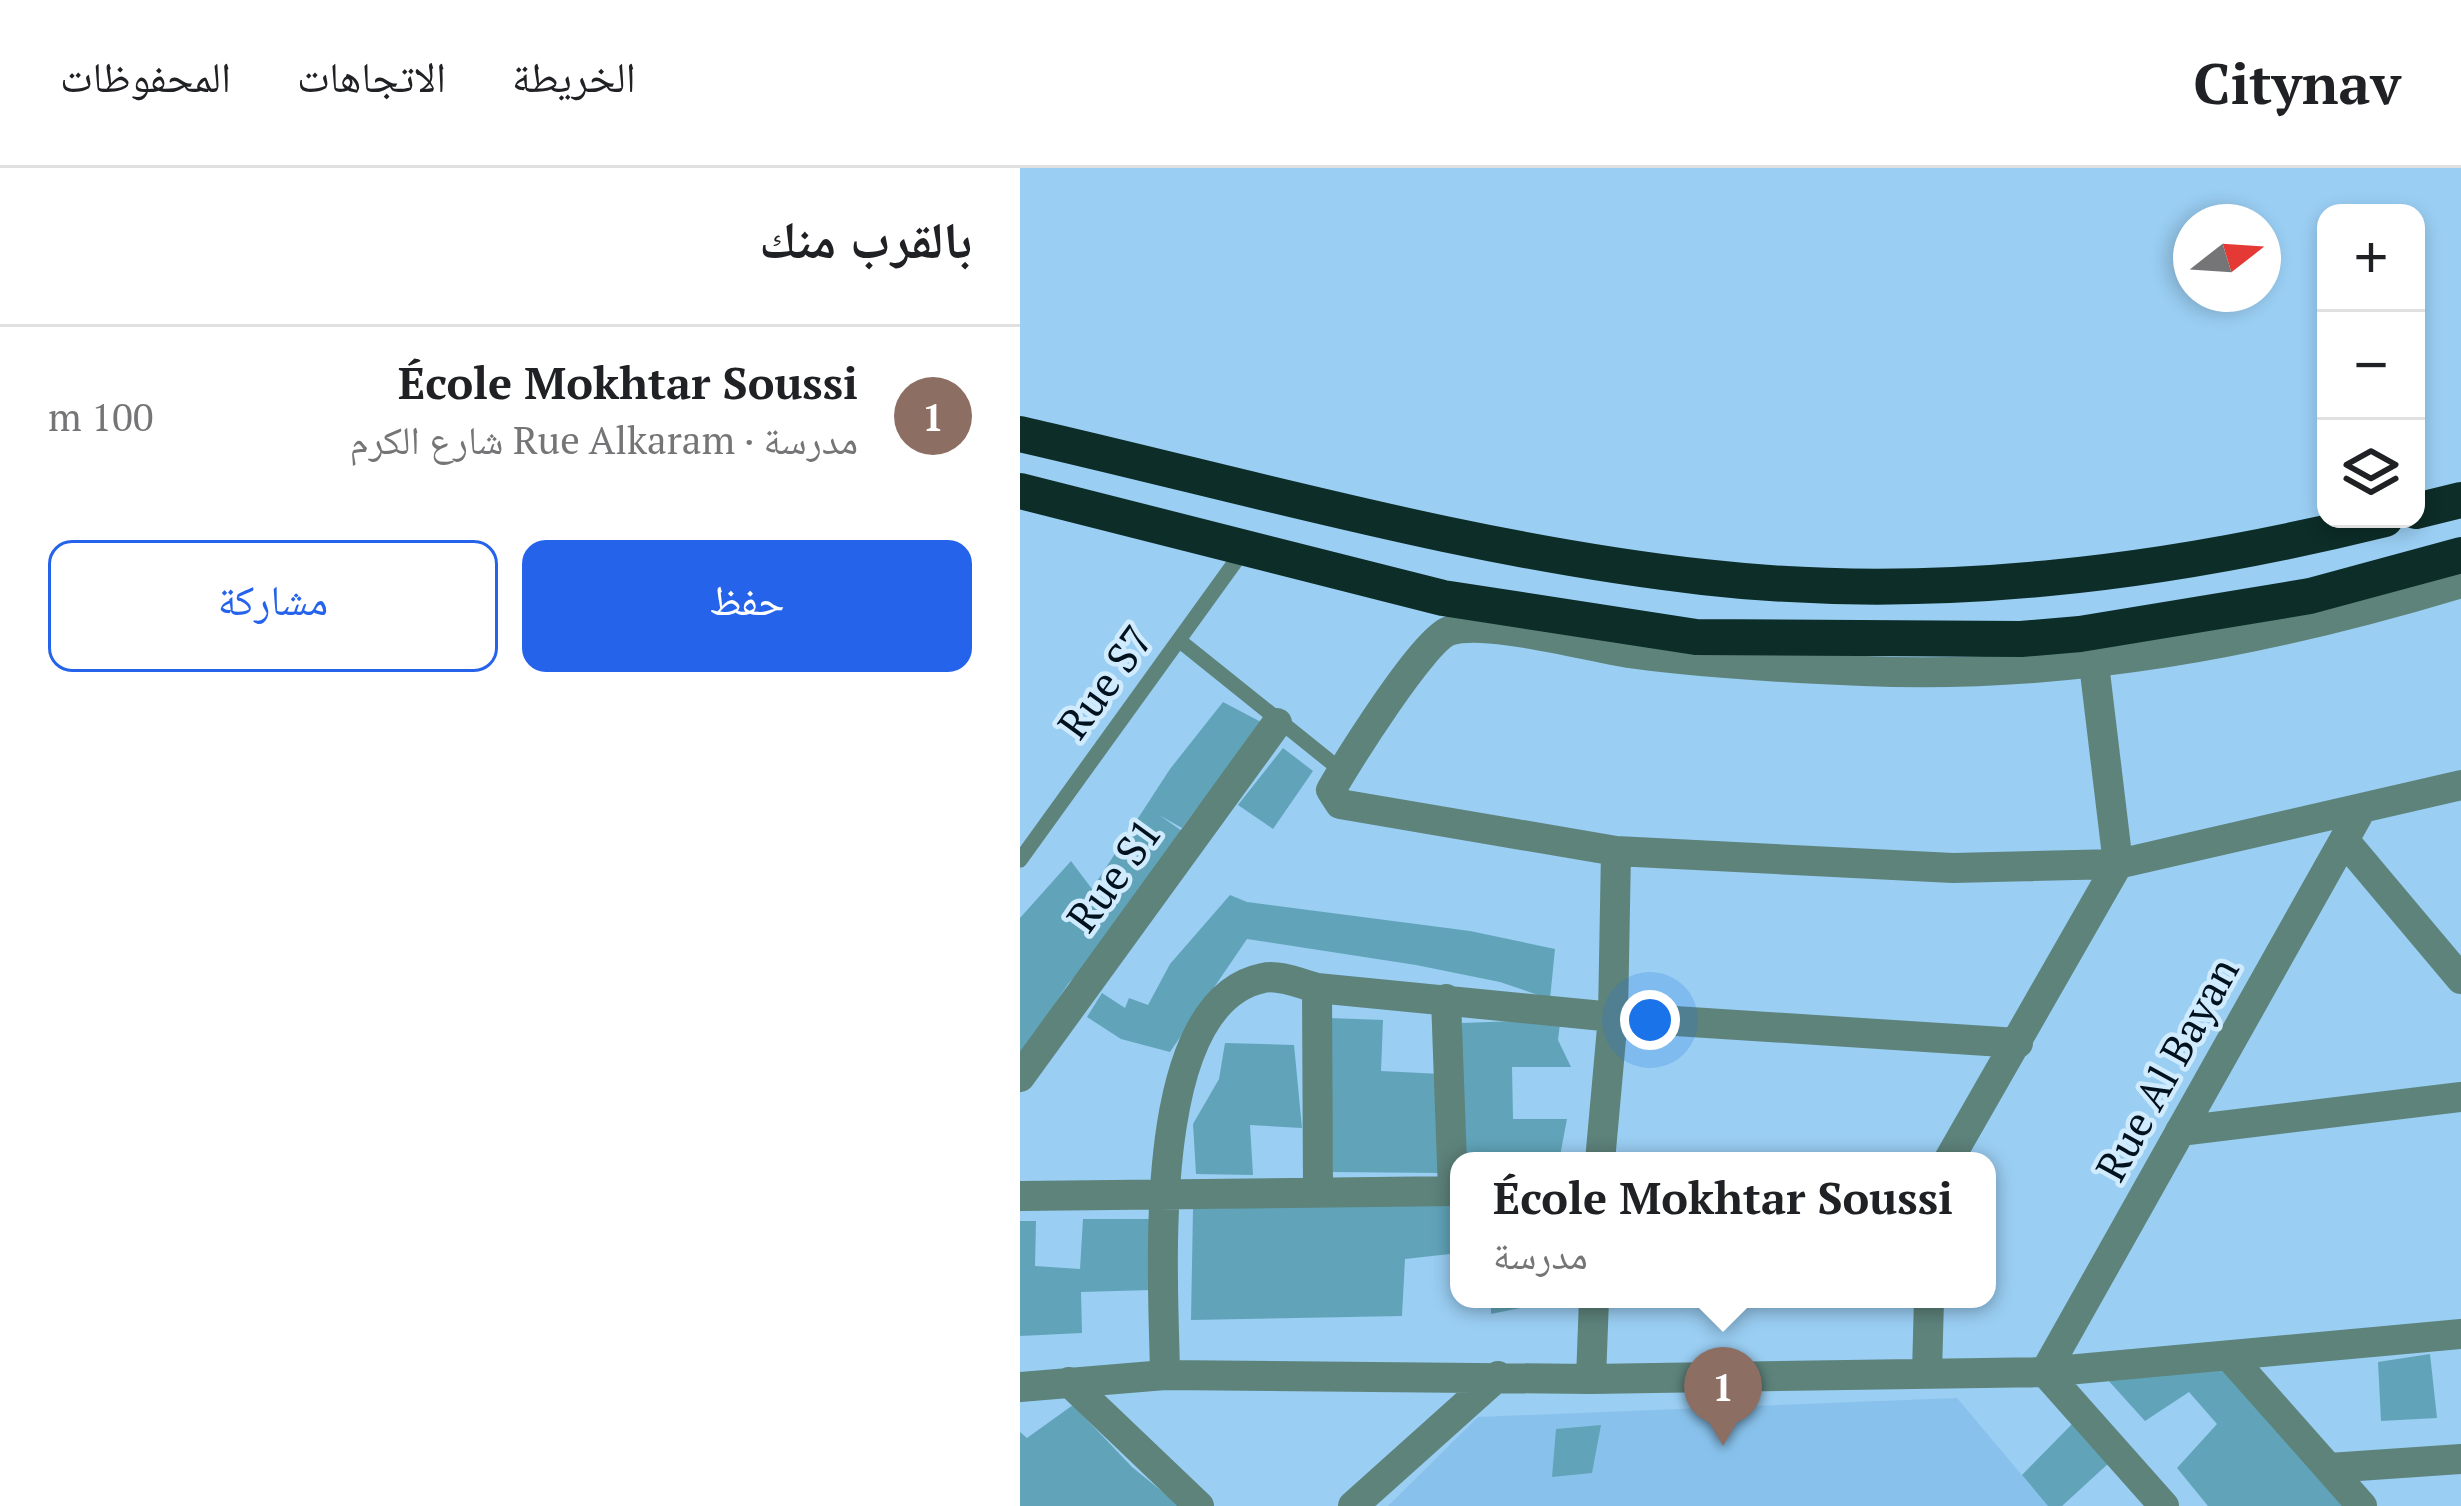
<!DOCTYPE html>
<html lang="ar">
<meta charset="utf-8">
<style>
:root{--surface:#fff;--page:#f2f2f2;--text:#202124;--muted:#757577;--line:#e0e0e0;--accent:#2563eb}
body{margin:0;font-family:"PT Serif","Noto Naskh Arabic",serif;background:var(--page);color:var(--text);direction:rtl}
.controls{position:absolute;right:36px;top:36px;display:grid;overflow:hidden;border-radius:24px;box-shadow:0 6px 18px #0003}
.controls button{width:108px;height:108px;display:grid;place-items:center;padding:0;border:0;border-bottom:3px solid var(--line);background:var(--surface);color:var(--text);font:60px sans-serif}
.compass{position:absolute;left:1153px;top:36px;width:108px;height:108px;border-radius:50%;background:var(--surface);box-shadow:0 6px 18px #0003;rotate:73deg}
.you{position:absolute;left:630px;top:852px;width:42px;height:42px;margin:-30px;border:9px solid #fff;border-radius:50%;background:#1a73e8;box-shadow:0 0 0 18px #1a73e833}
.badge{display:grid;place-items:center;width:78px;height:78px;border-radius:50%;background:var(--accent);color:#fff;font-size:39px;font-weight:700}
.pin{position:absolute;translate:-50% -99px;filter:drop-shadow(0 3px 6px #0008)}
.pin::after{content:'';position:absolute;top:63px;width:42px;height:36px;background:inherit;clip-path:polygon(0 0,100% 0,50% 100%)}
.popup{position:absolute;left:430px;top:984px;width:546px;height:156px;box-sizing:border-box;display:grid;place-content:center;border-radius:24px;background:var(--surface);filter:drop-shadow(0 3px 9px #0005);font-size:39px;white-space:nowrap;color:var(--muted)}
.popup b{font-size:45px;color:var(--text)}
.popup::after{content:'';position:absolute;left:50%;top:100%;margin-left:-24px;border:24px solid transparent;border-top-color:var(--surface)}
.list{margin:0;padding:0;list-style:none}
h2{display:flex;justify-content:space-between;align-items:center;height:156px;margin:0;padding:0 48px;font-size:51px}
h2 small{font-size:39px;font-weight:400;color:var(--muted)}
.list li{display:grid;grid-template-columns:78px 1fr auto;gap:36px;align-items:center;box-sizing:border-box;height:180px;padding:0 48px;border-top:3px solid var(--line)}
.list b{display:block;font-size:45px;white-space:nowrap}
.list p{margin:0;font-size:39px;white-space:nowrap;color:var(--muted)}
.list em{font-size:39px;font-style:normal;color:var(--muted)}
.actions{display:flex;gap:24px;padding:36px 48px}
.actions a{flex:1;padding:27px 0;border:3px solid var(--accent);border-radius:24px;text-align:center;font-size:42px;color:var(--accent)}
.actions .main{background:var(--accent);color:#fff}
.icon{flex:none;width:66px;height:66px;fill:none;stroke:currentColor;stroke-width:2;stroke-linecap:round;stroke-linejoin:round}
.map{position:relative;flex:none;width:1441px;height:1338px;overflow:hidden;direction:ltr}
header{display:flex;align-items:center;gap:72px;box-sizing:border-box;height:168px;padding:0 60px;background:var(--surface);border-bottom:3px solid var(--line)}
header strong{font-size:57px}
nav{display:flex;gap:66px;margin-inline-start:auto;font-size:42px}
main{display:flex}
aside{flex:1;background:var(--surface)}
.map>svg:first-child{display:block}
.built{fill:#88c2ec}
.building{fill:#61a4b9}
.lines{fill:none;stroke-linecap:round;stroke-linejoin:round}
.lane{stroke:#5d837b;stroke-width:15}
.street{stroke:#5d837b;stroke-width:30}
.highway{stroke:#0d2d28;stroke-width:36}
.labels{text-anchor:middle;stroke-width:9;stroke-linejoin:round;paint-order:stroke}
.street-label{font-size:42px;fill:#01121f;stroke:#d1ebfe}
</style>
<header>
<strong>Citynav</strong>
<nav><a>الخريطة</a><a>الاتجاهات</a><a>المحفوظات</a></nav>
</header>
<main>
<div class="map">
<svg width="1441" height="1338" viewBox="0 0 1441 1338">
<rect width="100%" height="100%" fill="#9acef3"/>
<path class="built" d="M937 1230 1028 1338H368L458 1249Z"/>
<path class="building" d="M203 534 241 554 162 660 139 647 165 665 84 778 48 816 0 890V750L51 693 72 721 150 601Z
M263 580 293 603 253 661 218 637Z
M210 727 227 734 450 763 535 781 530 831 480 814 396 797 227 771 150 884 101 871 67 849 82 825 105 840 109 830 128 837 150 796Z
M309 850 363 852 361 903 421 906V1005L313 1004Z
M496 853 540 855 538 872 551 899H492L493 951H547L539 993H442V855Z
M205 875 274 877 282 960 230 957 233 1007 176 1006 173 956 199 911Z
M439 1035V1085L385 1091 382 1148 171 1152 173 1041Z
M63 1051H130L131 1122 61 1124 62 1165 0 1168V1053H16L15 1098 60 1101Z
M471 1131H543L471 1146Z
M1410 1186 1417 1250 1361 1253 1358 1194Z
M1206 1190 1334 1338H1188L1157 1300 1197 1256 1169 1224 1125 1253 1087 1211Z
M53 1237 112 1299 160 1338H0V1264L7 1270Z
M1054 1254 1090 1294 1042 1338H1028L1002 1307Z
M581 1257 572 1305 532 1309 536 1261Z"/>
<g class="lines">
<path class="lane" d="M160 473 322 603
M0 692 223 383"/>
<path class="street" d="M1441 415C1246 474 1047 512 843 503 768 500 690 496 616 486 572 480 465 450 429 463 403 472 328 593 311 622L320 636 596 683 933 700 1098 696 1441 617
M1324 672 1441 811
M297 820 298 1020
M426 831 433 1023
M0 909 257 555
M1160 963 1441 929
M580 993 593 849 596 683
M928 993 1098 696 1074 496
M0 1028 439 1023
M1210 1189 1342 1338
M907 1205 909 1131
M145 1207C144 1116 122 835 243 810 259 806 281 816 297 820L593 849 998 875
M571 1211 574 1131
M49 1214 179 1338
M0 1219 145 1207 571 1211 1025 1204 1441 1166
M1309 1300 1441 1291
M333 1338 478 1208
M1144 1338 1025 1204 1342 640"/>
<path class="highway" d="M0 266C227 318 451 383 683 409 912 435 1142 406 1365 351
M0 323 423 430 676 469 1001 471 1060 466 1290 428 1441 387
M1396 343 1441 332"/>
</g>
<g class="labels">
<g class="street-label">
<text transform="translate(85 514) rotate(-54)" y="15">Rue S7</text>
<text transform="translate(94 707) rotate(-54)" y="15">Rue S1</text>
<text transform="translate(1147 901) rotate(-61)" y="15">Rue Al Bayan</text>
</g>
</g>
</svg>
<div class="controls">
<button>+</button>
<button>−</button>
<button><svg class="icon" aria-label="layers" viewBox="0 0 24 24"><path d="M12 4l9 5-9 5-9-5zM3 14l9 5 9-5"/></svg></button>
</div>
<svg class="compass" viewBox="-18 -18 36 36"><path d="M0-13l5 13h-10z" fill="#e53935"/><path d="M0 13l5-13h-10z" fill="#757577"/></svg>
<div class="you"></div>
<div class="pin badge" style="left:703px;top:1278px;background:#8d6e63">1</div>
<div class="popup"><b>École Mokhtar Soussi</b>مدرسة</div>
</div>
<aside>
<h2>بالقرب منك<small></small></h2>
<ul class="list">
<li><span class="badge" style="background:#8d6e63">1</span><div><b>École Mokhtar Soussi</b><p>مدرسة · Rue Alkaram شارع الكرم</p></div><em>100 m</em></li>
</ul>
<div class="actions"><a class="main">حفظ</a><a>مشاركة</a></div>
</aside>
</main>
